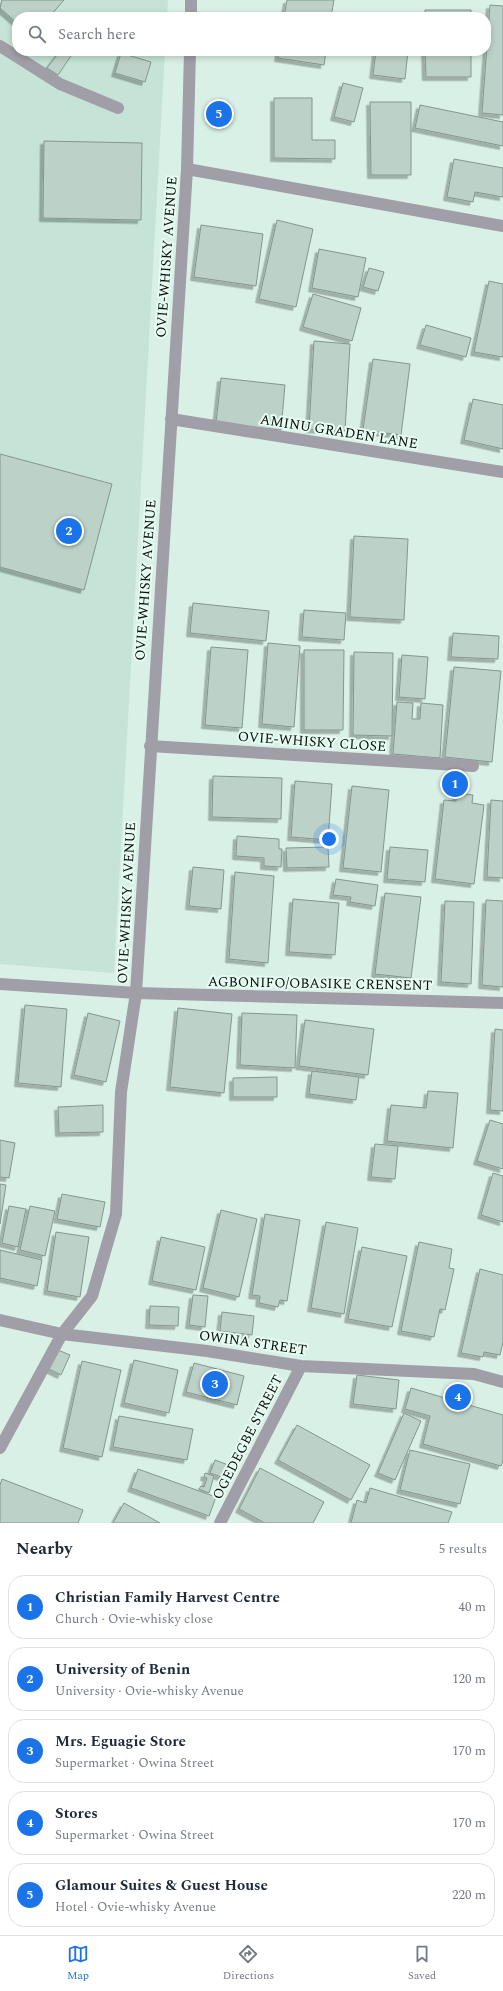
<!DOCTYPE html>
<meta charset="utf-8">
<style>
:root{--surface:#fff;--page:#f6f6f7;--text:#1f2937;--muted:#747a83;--line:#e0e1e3;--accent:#1a73e8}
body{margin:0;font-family:Spectral,serif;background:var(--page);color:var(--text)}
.you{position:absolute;left:329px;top:839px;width:14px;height:14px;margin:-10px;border:3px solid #fff;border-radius:50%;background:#1a73e8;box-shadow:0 0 0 6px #1a73e833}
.badge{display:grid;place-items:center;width:26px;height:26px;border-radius:50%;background:var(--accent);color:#fff;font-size:13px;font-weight:700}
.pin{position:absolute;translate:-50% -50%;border:2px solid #fff;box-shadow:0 1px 4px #0006}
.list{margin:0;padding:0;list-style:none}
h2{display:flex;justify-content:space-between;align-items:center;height:52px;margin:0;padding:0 16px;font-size:17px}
h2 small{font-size:13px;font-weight:400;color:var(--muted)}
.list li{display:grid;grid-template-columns:26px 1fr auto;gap:12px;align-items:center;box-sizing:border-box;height:64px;margin:0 8px 8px;padding:0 8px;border:1px solid var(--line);border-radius:16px}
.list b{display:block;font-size:15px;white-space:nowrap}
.list p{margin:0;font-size:13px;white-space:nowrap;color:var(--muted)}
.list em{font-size:13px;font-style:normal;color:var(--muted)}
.icon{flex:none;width:22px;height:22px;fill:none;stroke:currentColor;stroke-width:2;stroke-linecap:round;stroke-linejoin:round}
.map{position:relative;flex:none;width:503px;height:1523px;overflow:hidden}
.search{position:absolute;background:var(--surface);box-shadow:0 2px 6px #0003;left:12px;right:12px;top:12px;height:44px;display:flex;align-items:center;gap:10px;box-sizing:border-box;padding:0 14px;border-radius:16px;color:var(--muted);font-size:15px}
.sheet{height:412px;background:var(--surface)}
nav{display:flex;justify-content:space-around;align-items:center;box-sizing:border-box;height:56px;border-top:1px solid var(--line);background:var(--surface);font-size:11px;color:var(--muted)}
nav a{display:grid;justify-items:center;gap:2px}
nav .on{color:var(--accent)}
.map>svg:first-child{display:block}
.built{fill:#c5e3d6}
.building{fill:#bcd2c9;stroke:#82978e;filter:url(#shadow)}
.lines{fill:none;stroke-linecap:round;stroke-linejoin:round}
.lane{stroke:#a09ea6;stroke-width:12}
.street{stroke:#a09ea6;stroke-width:12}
.labels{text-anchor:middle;stroke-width:4;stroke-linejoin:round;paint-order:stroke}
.street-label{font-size:14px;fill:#070e0b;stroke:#e7fdf3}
</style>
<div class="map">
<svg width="503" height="1523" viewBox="0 0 503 1523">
<defs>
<filter id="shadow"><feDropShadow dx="-3.5" dy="3.5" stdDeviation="0" flood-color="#0004"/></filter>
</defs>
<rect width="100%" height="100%" fill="#d9f0e6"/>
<path class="built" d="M0 0H168L167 17H17V51H165L114 973 0 964Z"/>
<path class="building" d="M2 0H64L49 17H17V23L0 8Z
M287 0H334L331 17H284Z
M490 5 503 6V115L482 113Z
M425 10H471V17H425Z
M60 51H65L71 56 58 75 47 68Z
M279 51H326L324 65 278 58Z
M376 51H408L405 79 373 75Z
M425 51H471V77H426Z
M121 53 151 62 145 82 115 73Z
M343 83 363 88 354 122 334 117Z
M274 98H312V140H335V159L274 158Z
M370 102H411V175H371Z
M420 105 503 122V146L415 128Z
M44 141 142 143 141 220 43 218Z
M454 159 503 168V197L475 192 473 202 447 197Z
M277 220 313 229 296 307 259 299Z
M201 225 263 234 256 286 194 277Z
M319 249 366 258 358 297 312 288Z
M369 268 384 272 378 291 363 287Z
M489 281 503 284V357L474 352Z
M313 294 361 308 352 341 303 327Z
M426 325 471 338 466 357 420 345Z
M314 341 350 344 345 431 309 429Z
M373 359 410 364 401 435 363 430Z
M221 378 285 385 281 430 216 423Z
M473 399 503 405V449L464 440Z
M0 454 112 484 84 590 0 567Z
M354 536 408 539 404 620 350 617Z
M193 603 269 611 266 641 190 633Z
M304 610 346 613 344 640 302 637Z
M453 633 499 636 498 659 451 657Z
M268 643 300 646 294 727 262 724Z
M211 647 248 650 242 728 205 725Z
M304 650H344L343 730H304Z
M354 652 393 653 392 736 353 735Z
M402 655 428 657 425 699 399 697Z
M454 667 501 671 492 762 445 757Z
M397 702 413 703 412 719H420L421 703 443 705 440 758 393 754Z
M213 776 282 778 281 819 212 817Z
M295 781 332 784 328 840 291 837Z
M352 786 389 790 381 872 343 868Z
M457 793 473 795 472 803 484 805 474 884 435 879 444 800 456 801Z
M491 800 503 801V878L487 877Z
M237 836 279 839V849H282L281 867 264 866V858L236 856Z
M328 847 329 867 287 868 286 848Z
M390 847 428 850 425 882 387 879Z
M193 867 224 870 221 909 189 906Z
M235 872 274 876 268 963 229 959Z
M336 879 378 885 375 906 350 902 351 897 333 895Z
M385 893 421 897 411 978 375 974Z
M293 899 339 903 335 955 289 952Z
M486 900 503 901V987L482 985Z
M445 901 474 902 471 984 441 982Z
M25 1005 67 1009 61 1087 18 1083Z
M178 1008 232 1014 224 1093 170 1087Z
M88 1013 120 1021 106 1082 74 1075Z
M242 1013 297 1015 295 1068 240 1065Z
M305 1020 374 1029 368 1075 299 1066Z
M495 1029 503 1030V1111L490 1110Z
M312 1071 359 1077 356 1100 309 1094Z
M277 1077V1097H233V1078Z
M428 1091 458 1093 453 1148 387 1141 391 1105 426 1108Z
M103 1105V1132L59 1133 58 1107Z
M490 1120 503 1124V1169L477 1161Z
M0 1140 15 1143 9 1178 0 1177Z
M375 1144 398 1146 395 1179 371 1177Z
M493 1173 503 1176V1222L481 1215Z
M0 1184 6 1185 0 1224Z
M62 1194 105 1202 100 1227 57 1219Z
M9 1206 26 1209 18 1247 2 1243Z
M30 1206 55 1211 45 1256 20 1250Z
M221 1210 257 1219 239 1297 203 1288Z
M265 1214 300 1220 287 1301 280 1300 278 1307 259 1303 260 1296 252 1295Z
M326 1222 358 1228 344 1314 311 1308Z
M56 1232 89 1237 80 1297 47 1291Z
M161 1237 205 1247 196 1290 152 1281Z
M419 1242 452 1249 449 1268 454 1269 445 1310 440 1309 434 1337 401 1331Z
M362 1247 407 1256 392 1327 348 1319Z
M0 1250 42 1260 37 1286 0 1278Z
M480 1269 503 1275V1342L500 1355 484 1352 483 1357 461 1353Z
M193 1295 208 1296 205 1327 189 1325Z
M150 1306 179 1307 178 1326 149 1325Z
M222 1312 254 1316 252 1335 220 1331Z
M58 1350 70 1355 61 1375 49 1369Z
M134 1360 178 1370 169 1413 124 1403Z
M82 1361 121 1370 102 1457 63 1448Z
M194 1363 244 1376 237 1405 186 1392Z
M357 1375 399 1380 396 1409 353 1404Z
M411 1388 503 1415V1460L501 1466 423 1444 430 1416 405 1409Z
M404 1413 421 1421 395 1480 378 1473Z
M119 1416 193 1429 187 1460 113 1447Z
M297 1425 370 1465 351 1500 278 1460Z
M410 1450 470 1464 460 1504 400 1490Z
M215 1460 231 1466 227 1479 210 1473Z
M260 1468 324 1502 313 1523H265L239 1509Z
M138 1469 216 1497 209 1516 131 1488Z
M205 1473 214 1476 209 1493 199 1489 201 1486 204 1487 207 1478 204 1477Z
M2 1479 83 1510 78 1523H0V1485Z
M370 1488 452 1512 448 1523H351L357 1500 366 1503Z
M124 1503 160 1523H113Z"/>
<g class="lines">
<path class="lane" d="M0 46 60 84 118 108"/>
<path class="street" d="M191 17V0
M190 51 187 169 503 226
M171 419 503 472
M150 746 473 766
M0 984 136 993 503 1003
M0 1320 62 1334 207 1351 301 1366 474 1374 503 1382
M0 1448 62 1334 92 1296 116 1214 121 1092 136 993 187 169
M220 1523 301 1366"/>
</g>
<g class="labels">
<g class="street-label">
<text transform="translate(166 257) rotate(-86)" y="5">OVIE-WHISKY AVENUE</text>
<text transform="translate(339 431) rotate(9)" y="5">AMINU GRADEN LANE</text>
<text transform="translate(145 580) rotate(-86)" y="5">OVIE-WHISKY AVENUE</text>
<text transform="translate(312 741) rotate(4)" y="5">OVIE-WHISKY CLOSE</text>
<text transform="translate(126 903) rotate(-87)" y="5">OVIE-WHISKY AVENUE</text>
<text transform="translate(320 983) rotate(1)" y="5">AGBONIFO/OBASIKE CRENSENT</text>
<text transform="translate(253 1342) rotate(8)" y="5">OWINA STREET</text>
<text transform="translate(247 1437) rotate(-63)" y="5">OGEDEGBE STREET</text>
</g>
</g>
</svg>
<div class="you"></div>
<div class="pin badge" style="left:455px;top:784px">1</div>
<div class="pin badge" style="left:69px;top:531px">2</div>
<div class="pin badge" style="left:215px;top:1384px">3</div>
<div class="pin badge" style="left:458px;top:1397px">4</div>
<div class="pin badge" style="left:219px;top:114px">5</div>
<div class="search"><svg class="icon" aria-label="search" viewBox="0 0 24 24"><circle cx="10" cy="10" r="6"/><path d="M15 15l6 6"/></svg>Search here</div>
</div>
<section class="sheet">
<h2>Nearby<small>5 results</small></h2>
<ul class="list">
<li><span class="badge">1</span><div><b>Christian Family Harvest Centre</b><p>Church · Ovie-whisky close</p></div><em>40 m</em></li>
<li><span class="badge">2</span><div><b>University of Benin</b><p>University · Ovie-whisky Avenue</p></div><em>120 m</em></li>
<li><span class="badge">3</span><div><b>Mrs. Eguagie Store</b><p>Supermarket · Owina Street</p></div><em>170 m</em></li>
<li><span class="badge">4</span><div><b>Stores</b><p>Supermarket · Owina Street</p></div><em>170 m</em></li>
<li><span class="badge">5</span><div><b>Glamour Suites &amp; Guest House</b><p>Hotel · Ovie-whisky Avenue</p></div><em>220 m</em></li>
</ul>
</section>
<nav>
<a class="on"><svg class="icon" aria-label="map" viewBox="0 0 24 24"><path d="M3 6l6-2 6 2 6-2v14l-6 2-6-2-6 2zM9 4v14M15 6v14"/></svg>Map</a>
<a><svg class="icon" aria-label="directions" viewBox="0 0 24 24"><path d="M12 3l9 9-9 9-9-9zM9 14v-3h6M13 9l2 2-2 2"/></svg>Directions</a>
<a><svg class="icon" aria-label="saved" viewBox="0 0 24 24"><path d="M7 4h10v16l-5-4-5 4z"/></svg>Saved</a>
</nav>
